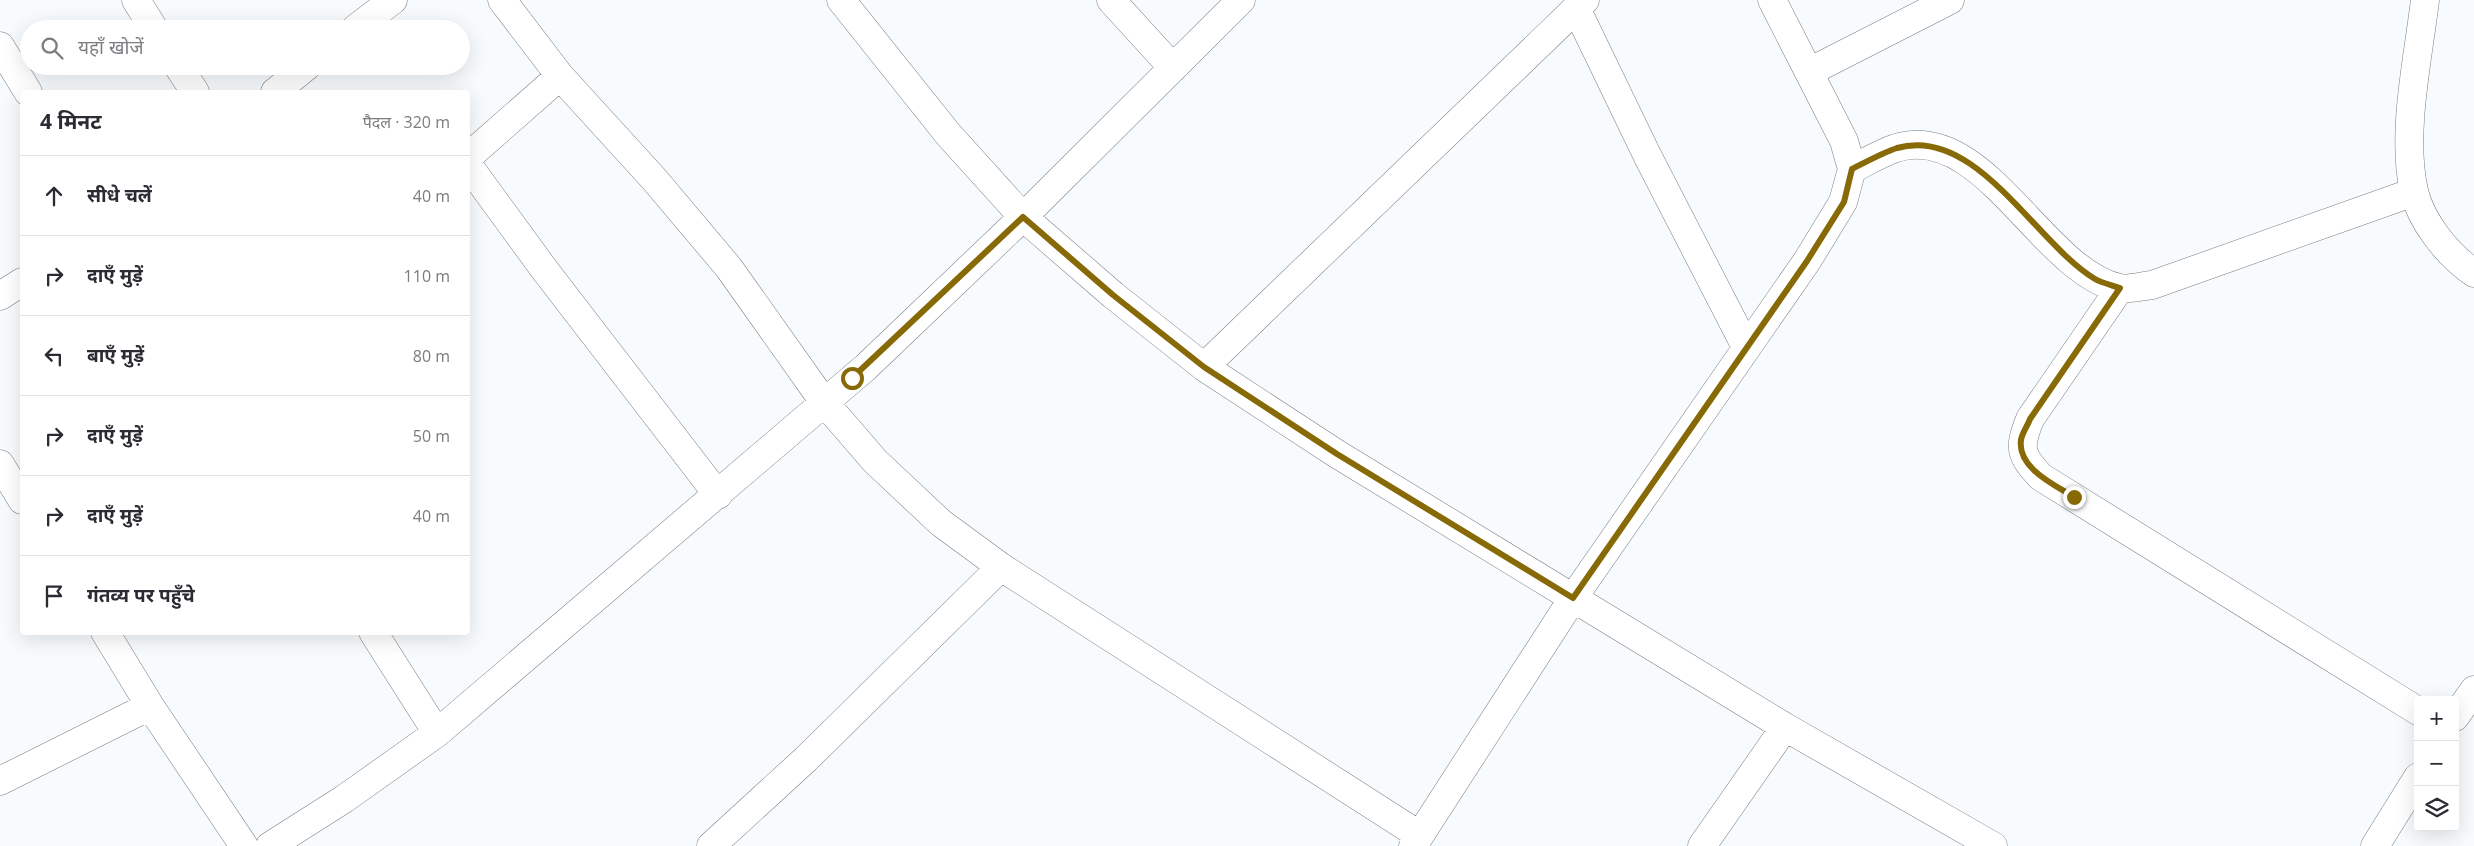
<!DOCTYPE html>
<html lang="hi">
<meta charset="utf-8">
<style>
:root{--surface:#fff;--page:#f2f2f3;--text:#2b2b33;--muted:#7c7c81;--line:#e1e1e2}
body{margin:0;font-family:"Open Sans","Noto Sans Devanagari",sans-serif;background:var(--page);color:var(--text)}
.controls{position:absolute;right:15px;bottom:15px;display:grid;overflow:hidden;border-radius:5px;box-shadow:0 5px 20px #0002}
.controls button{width:45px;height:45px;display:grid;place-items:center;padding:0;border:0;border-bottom:1px solid var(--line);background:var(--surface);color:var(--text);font:25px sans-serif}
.stop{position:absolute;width:15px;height:15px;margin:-11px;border:4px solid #876a06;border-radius:50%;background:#fff}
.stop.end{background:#876a06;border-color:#fff;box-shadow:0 1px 5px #0008}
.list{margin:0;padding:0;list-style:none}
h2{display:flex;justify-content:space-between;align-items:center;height:65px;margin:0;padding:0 20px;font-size:21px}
h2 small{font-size:16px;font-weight:400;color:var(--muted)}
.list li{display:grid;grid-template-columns:32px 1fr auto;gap:15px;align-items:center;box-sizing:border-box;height:80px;padding:0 20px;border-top:1px solid var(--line)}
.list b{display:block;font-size:19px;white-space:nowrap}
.list em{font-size:16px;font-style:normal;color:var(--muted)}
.icon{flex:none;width:28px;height:28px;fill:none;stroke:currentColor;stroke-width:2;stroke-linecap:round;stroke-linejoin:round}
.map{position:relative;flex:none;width:2474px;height:846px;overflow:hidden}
.search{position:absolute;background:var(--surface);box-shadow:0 5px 20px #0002;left:20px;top:20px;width:450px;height:55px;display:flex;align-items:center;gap:12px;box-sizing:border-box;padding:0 18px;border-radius:28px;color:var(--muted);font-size:19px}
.panel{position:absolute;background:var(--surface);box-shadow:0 5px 20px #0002;left:20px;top:90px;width:450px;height:545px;border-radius:5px}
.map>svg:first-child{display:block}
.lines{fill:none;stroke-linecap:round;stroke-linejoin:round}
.street-casing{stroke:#7a7d80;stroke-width:29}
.street{stroke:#fff;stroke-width:28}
.route{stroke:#876a06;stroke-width:6}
</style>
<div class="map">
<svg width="2474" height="846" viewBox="0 0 2474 846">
<rect width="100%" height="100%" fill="#f7fbfe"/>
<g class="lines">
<g class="street-casing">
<path id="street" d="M136 0 154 29
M502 0 560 76 654 179 729 268 824 402 875 461 941 523 1001 567 1419 835
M841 0 948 134 1023 217 1113 295 1204 367 1337 454 1573 598 1785 727 1993 846
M1111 0 1173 68
M2425 0C2418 59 2401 134 2414 191 2421 222 2448 255 2474 273
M1576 8 1648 157 1746 347
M355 29 393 0
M0 46 28 92
M178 66 195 92
M1809 72 1950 0
M275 92 307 66
M468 157 560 76
M468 165 544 269 718 495
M1852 169C1866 162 1881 153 1896 148 1984 121 2041 270 2119 288 2128 290 2142 286 2152 285L2414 192
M2120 288 2030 419C2019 447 2019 454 2041 477L2418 711
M0 296 22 282
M1204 367 1585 0
M0 464 22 500
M105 632 150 706 244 846
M373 632 437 733
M2455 717 2474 690
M0 781 150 706
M270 846 344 799 437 733 866 367 1023 217 1241 0
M711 846 806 759 1001 567
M1413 846 1573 598 1807 261 1843 202 1852 169 1844 141 1772 0
M1702 846 1785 727
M2375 846 2418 777"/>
</g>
<use href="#street" class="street"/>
</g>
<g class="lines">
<path class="route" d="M852 378 1023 217 1113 295 1204 367 1337 454 1573 598 1807 261 1844 202 1852 169C1866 162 1882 153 1897 148 1976 125 2036 244 2095 279 2102 283 2112 285 2120 288L2030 419C2028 425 2022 433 2021 440 2017 468 2055 485 2074 497"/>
</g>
</svg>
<div class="controls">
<button>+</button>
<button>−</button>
<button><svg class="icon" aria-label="layers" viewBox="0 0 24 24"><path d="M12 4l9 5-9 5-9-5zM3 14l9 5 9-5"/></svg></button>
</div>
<div class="stop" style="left:852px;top:378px"></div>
<div class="stop end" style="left:2074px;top:497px"></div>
<div class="search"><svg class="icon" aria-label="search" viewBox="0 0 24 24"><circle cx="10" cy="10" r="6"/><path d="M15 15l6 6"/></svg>यहाँ खोजें</div>
<section class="panel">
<h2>4 मिनट<small>पैदल · 320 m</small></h2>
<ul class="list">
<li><svg class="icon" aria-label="ahead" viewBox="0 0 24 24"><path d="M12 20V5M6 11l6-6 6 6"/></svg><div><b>सीधे चलें</b></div><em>40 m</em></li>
<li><svg class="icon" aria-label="right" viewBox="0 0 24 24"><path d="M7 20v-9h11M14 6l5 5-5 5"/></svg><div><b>दाएँ मुड़ें</b></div><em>110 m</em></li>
<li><svg class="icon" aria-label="left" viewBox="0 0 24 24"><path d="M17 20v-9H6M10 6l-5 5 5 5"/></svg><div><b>बाएँ मुड़ें</b></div><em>80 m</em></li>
<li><svg class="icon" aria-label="right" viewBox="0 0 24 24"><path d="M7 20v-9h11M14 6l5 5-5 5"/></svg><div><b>दाएँ मुड़ें</b></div><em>50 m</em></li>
<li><svg class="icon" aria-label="right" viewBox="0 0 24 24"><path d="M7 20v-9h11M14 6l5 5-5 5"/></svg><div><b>दाएँ मुड़ें</b></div><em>40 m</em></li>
<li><svg class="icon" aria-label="arrive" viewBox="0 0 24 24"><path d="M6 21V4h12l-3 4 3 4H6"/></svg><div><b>गंतव्य पर पहुँचे</b></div></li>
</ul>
</section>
</div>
